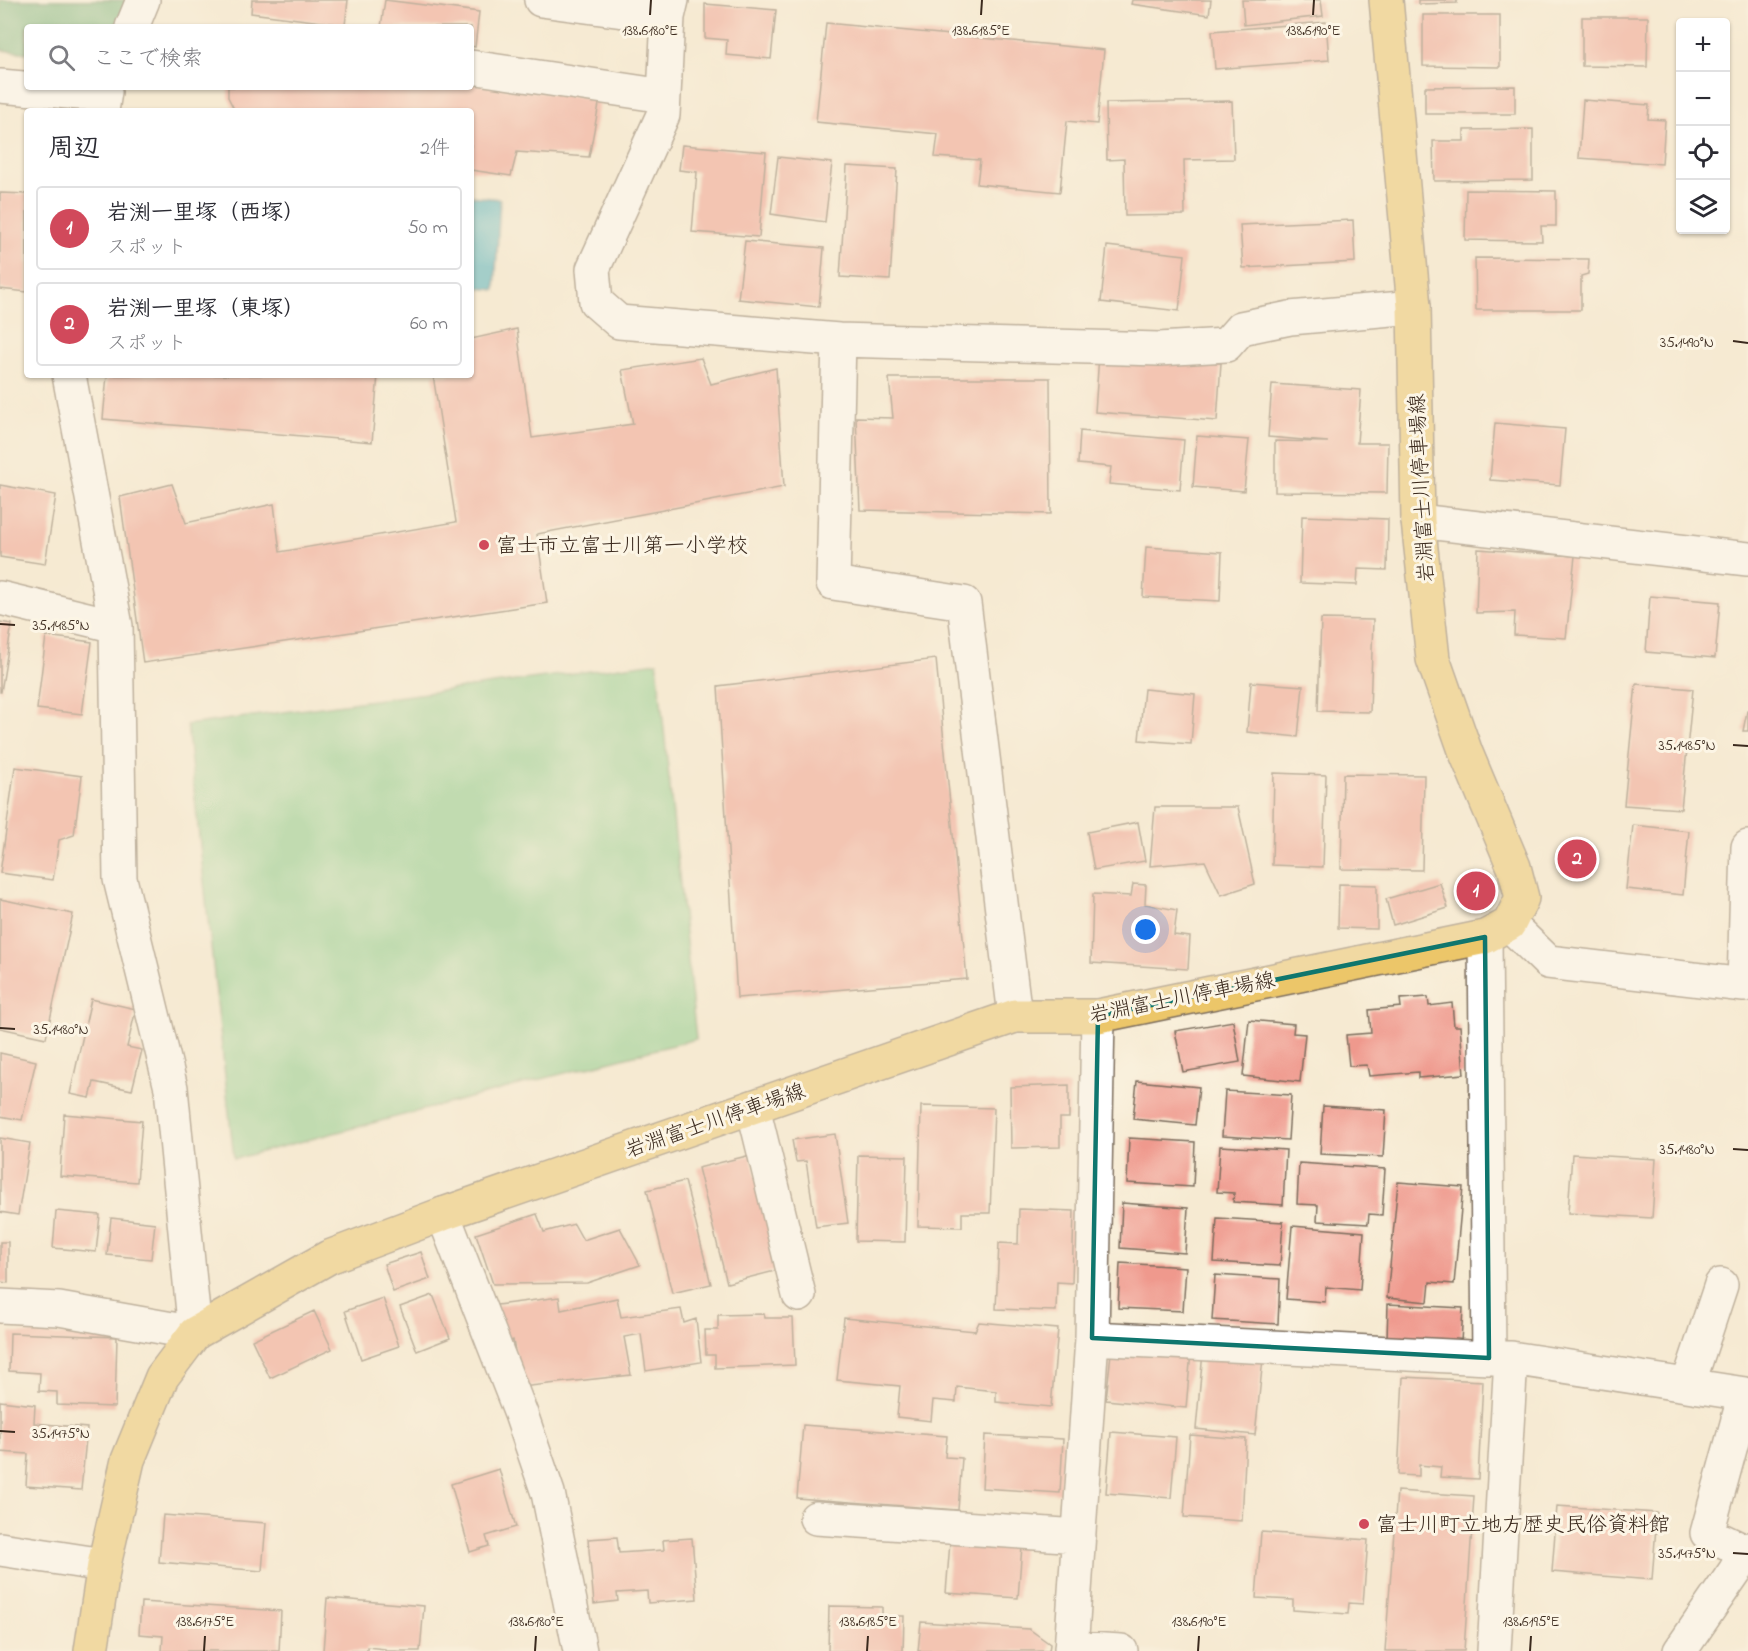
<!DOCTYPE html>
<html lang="ja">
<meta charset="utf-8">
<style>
:root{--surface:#fff;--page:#f2f2f3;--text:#2b2b33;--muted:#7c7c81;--line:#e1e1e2;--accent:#d1495b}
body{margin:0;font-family:"Indie Flower","Klee One",sans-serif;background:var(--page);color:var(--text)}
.controls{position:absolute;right:18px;top:18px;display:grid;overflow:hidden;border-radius:6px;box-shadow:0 2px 4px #0004}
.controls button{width:54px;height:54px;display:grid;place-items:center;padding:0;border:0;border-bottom:2px solid var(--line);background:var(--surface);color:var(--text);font:30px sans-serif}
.you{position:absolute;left:1146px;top:930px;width:21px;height:21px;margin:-15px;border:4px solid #fff;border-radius:50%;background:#1a73e8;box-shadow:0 0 0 9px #1a73e833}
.badge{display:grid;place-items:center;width:39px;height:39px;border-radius:50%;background:var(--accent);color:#fff;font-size:20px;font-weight:700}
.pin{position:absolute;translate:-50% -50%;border:3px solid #fff;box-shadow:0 2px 6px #0006}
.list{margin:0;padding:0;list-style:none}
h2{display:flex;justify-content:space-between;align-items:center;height:78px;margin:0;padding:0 24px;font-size:26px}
h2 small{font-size:20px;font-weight:400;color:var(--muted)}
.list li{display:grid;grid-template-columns:39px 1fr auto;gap:18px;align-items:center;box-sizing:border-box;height:84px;margin:0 12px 12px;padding:0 12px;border:2px solid var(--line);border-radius:6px}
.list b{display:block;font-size:22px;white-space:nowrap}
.list p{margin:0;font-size:20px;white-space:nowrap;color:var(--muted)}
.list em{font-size:20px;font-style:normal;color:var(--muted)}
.icon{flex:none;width:33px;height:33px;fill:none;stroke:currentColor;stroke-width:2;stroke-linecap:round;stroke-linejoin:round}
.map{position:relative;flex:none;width:1748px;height:1651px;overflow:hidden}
.search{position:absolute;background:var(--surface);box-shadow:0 2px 4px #0004;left:24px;top:24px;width:450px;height:66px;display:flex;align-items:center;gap:15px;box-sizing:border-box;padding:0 21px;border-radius:6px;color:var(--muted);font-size:22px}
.panel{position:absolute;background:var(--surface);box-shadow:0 2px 4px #0004;left:24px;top:108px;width:450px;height:270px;border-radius:6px}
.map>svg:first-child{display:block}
.green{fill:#81cb88;stroke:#5e7a53;stroke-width:1.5}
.forest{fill:#68af74;stroke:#526c49;stroke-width:1.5}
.water{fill:#40adbf;stroke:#3e6c6e;stroke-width:1.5}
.building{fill:#ef998d}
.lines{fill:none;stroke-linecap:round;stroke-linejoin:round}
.minor-casing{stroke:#7c6d5d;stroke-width:36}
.major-casing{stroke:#7c6d5d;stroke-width:36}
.minor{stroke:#fff;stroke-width:33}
.major{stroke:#ecc669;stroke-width:33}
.marked{fill:none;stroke:#0f766e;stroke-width:4.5;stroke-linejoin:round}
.ticks{fill:none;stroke:#3b2a1e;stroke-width:2}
.poi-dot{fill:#d1495b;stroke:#fcf5e5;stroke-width:2}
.labels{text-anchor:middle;stroke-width:6;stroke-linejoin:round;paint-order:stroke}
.street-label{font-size:21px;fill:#3b2a1e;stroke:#fcf5e5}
.poi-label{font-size:21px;fill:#3b2a1e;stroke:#fcf5e5;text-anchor:start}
.ticks-label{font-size:15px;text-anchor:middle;fill:#3b2a1e;stroke:#fcf5e5;stroke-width:6;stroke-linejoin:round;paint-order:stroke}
</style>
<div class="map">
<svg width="1748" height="1651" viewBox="0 0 1748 1651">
<rect width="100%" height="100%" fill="#fcf5e5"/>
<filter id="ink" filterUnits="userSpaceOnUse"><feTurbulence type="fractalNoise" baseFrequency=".0167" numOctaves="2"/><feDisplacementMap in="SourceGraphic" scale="12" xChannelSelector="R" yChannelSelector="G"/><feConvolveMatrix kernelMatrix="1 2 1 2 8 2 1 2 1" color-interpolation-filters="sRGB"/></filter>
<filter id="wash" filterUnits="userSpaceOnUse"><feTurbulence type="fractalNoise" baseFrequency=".008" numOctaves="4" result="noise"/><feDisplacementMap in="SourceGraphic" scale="24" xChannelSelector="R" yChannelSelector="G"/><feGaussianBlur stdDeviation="1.35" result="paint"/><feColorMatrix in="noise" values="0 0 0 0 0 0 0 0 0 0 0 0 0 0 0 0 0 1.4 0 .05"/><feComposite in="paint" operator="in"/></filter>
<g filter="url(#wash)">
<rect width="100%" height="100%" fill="#f6ead2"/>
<path class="green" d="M657 662 696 1039 234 1159 187 725Z"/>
<path class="forest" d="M0 0H158L141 27H27V53L0 50Z"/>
<path class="water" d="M471 196 500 199 495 290 471 287Z"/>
<g id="blocks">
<path class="building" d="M252 0H348L345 25 251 13Z
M385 0 479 12 475 47 471 46V27H381Z
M1132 0H1211L1209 15 1131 4Z
M1242 0H1321L1323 16 1244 25Z
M1418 0H1457V3L1418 4Z
M705 4 776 10 771 59 726 55 727 40 705 38Z
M1423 15H1500V67L1423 66Z
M1582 17H1648L1647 67 1582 66Z
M1326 22 1329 60 1215 69 1212 31Z
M826 23 1104 50 1097 124 1067 121 1060 192 977 184 980 160 935 157 938 134 816 122Z
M471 84 600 99 589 157 517 152 511 176 471 170V111H235L228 97V87H471Z
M1515 86V114H1425V87Z
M1583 100 1649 105 1648 119 1665 120 1662 164 1579 158Z
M1232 101 1234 159 1184 160 1185 215 1125 216 1124 159 1107 160 1106 103Z
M1533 129V180L1434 181 1433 141H1464V130Z
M682 145 766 152 759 237 692 232 697 172 679 170Z
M778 157 832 163 825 222 771 214Z
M847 166 897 169 890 280 840 277Z
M1466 190 1556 191V226H1541L1542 241 1465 240Z
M0 193 27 194V292L0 289Z
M1353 220 1355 262 1243 268 1240 225Z
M745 241 824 248 819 307 738 299Z
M1107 246 1185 255 1179 311 1101 302Z
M1475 258 1589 259 1588 274 1581 276V310H1476Z
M517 329 532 438 633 424 622 370 701 358 711 384 776 368 784 487 537 534 547 603 143 663 120 497 172 484 186 523 274 504 280 552 456 522 433 375H471V339Z
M1099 355 1221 363 1217 421 1095 412Z
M107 375H378L372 442 103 419Z
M889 378H1050L1051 514 860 510 856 417 893 418Z
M1272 384 1361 390 1357 443H1388L1387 493 1275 492V441L1328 442 1268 437Z
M1495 423 1565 429 1560 485 1490 480Z
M1080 431 1184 440 1180 490 1109 484 1111 467 1078 464Z
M1197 436 1249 440 1244 491 1193 487Z
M0 485 56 495 45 564 0 557Z
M1302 516 1388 519 1387 570 1358 569 1357 585 1300 583Z
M1146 547 1222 552 1220 601 1143 597Z
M1478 549 1575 556 1566 638 1514 635 1515 612 1476 613Z
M1650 596 1720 602 1715 658 1646 652Z
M1321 619 1373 620 1370 712 1318 711Z
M0 622 12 624 1 692H0Z
M46 636 92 642 82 714 37 709Z
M936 659 967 979 737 998 718 686Z
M1251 682 1303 686 1298 737 1247 732Z
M1636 684 1693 689 1681 809 1624 805Z
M1144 689 1195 694 1191 744 1139 740Z
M1747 711H1748V731H1743Z
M15 767 82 776 74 835 59 840 53 880 0 873Z
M1274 773 1326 775 1323 867 1272 865Z
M1343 774 1424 775 1422 870 1341 869Z
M1155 807H1238L1255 884 1221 895 1205 861 1150 866Z
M1138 822 1145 861 1094 870 1087 832Z
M1633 825 1689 831 1683 895 1626 889Z
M1440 883 1448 908 1393 925 1386 899Z
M1133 884 1146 885 1145 904 1177 910 1174 935 1190 937 1188 969 1091 963 1093 894 1131 896Z
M1339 884 1377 885V929L1338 928Z
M0 899 73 914 46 1038 0 1028Z
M1428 997 1429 1006 1452 1003 1454 1026H1460L1464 1074 1418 1078V1072L1369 1076 1367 1065 1349 1066 1346 1035 1371 1033 1369 1010 1401 1007 1400 999Z
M91 999 136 1009 127 1047 142 1050 132 1090 94 1082 90 1098 70 1094Z
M1249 1020 1294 1024 1293 1033 1305 1034 1300 1082 1243 1076Z
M1233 1021 1240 1062 1183 1072 1175 1031Z
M0 1053 36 1061 22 1120 0 1116Z
M1137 1081 1199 1087 1195 1125 1133 1119Z
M1069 1085V1118H1060V1147L1011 1148 1010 1087Z
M1225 1091 1291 1095 1288 1140 1222 1136Z
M921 1106 994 1108 990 1213H962V1227L918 1226Z
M1323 1106 1386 1110 1383 1157 1320 1154Z
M64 1114 142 1121 137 1182 60 1176Z
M835 1134 848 1223 816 1227 806 1161 796 1162 792 1140Z
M0 1138 30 1143 18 1215 0 1212Z
M1129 1138 1195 1142 1193 1187 1127 1183Z
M1220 1146 1286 1150 1283 1205 1233 1202 1234 1193 1217 1192Z
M1572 1154 1656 1159 1652 1218 1568 1213Z
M751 1155 779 1270 727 1283 698 1168Z
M858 1155 907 1156 905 1242 856 1241Z
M1299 1163 1385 1169 1382 1215 1369 1214 1368 1224 1317 1221 1318 1205 1297 1204Z
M685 1181 711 1284 672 1293 647 1190Z
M1398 1182 1463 1187 1454 1284 1430 1282 1428 1302 1387 1298Z
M1122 1203 1188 1208 1185 1253 1120 1248Z
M1019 1209 1074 1211 1072 1283 1057 1282 1056 1311 996 1309 999 1243 1018 1244Z
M56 1211 100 1215 96 1252 53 1248Z
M537 1214 544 1232 574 1224 583 1240 620 1228 640 1265 587 1283 493 1284 476 1234Z
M111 1218 155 1223 151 1259 107 1255Z
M1217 1218 1283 1222 1280 1266 1214 1262Z
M1292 1226 1364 1232 1360 1290 1326 1287 1325 1302 1286 1299Z
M0 1242H8V1283L0 1282Z
M421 1252 430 1279 393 1292 384 1264Z
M1120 1263 1186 1267 1183 1311 1118 1308Z
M1215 1275 1280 1279 1278 1324 1212 1320Z
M433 1295 450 1338 417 1351 400 1307Z
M559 1297 561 1310 617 1298 621 1317 681 1309 684 1323 696 1319 701 1362 646 1371 641 1334 624 1337 631 1375 521 1387 513 1340 502 1344 497 1305Z
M383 1298 399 1346 361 1359 345 1311Z
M1388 1304 1463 1308 1461 1342 1387 1339Z
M314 1311 332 1349 270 1378 252 1340Z
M764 1314 765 1318H793L795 1365 715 1368V1355H706L705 1330H718V1315Z
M844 1318 975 1331 979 1322 1058 1329 1051 1407 996 1402V1391L957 1387 956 1402 933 1400 931 1421 897 1417 900 1386 837 1380Z
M10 1333 117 1337 115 1407 57 1405V1392L39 1391 40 1373 9 1371Z
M1112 1344 1191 1352 1186 1408 1106 1400Z
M1203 1352 1263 1359 1255 1435 1196 1429Z
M1403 1377 1483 1381 1478 1479 1440 1477 1441 1467 1419 1465V1476L1398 1475Z
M0 1401 35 1405 34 1423 87 1428 81 1490 26 1486 28 1454 0 1452Z
M803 1425 947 1436 945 1457 962 1458 958 1510 797 1498Z
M1111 1432 1176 1437 1171 1498 1106 1493Z
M985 1435 1063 1439 1060 1493 982 1488Z
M1190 1435 1246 1439 1242 1521 1184 1517Z
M499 1469 516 1527 486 1536 489 1546 470 1552 451 1484Z
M1397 1491 1474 1496 1464 1651H1385Z
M1557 1506 1657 1513 1652 1580 1552 1572Z
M163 1515 266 1523 262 1571 159 1562Z
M1261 1532 1368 1540 1363 1604 1349 1603 1348 1614 1293 1610V1600L1256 1598Z
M617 1537 619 1553 664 1550 663 1540 692 1538 697 1599 648 1603 647 1591 617 1593 618 1601 594 1604 588 1539Z
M950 1542 1022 1546 1018 1598 946 1593Z
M327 1598 424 1606 420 1651H385V1649L367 1647V1651H323Z
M141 1602 281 1611 279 1651H162L163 1636 139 1634Z
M829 1606 882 1607V1616H904L903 1651H828Z
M921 1622 1029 1629 1050 1644 1049 1651H918Z"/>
</g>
</g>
<g filter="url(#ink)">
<use href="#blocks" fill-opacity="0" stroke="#7c6d5d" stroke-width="1.5"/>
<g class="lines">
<g class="minor-casing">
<path id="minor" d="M541 0 668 17
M672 0 668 17 663 115 593 269 596 302 619 322 839 340 1159 349 1226 345 1241 328 1290 318 1414 307
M132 27 143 0
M471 67 664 96
M0 86 80 93 105 92 102 111
M839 340 833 583 964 603 1015 1016
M1418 521 1748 559
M0 598 116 626
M1509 924 1548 962 1744 985 1748 847
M753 1107 799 1295
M443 1214 521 1414 548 1493 580 1651
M0 1306 59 1309 195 1333 171 1088 120 879 116 626 69 375
M1092 1338 1489 1358 1485 937
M1491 1358H1511L1494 1651
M1511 1358 1745 1394 1707 1533 1746 1552
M1688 1385 1721 1285
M816 1518 1079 1536
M0 1549 104 1565
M1071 1648 1121 1651
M1071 1651 1092 1338 1098 1016
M1680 1651 1735 1571 1748 1549"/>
</g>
<g class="major-casing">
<path id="major" d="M91 1651 104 1565 128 1460 162 1377 195 1333 329 1257 443 1214 1015 1016H1098L1485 937 1509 924 1522 898 1514 867 1466 753 1433 659 1418 521 1414 307 1386 0"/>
</g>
<use href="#minor" class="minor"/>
<use href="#major" class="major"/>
</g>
</g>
<path d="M0 0H1748V1651H0ZM1485 937 1489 1358 1092 1338 1098 1016Z" fill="#f6ead2" fill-opacity=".55" fill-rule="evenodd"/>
<path class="marked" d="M1485 937 1489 1358 1092 1338 1098 1016Z"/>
<path class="ticks" d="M650 15 651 0M981 15 982 0M1313 15 1314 0M1733 341 1748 343M0 624 15 625M1733 745 1748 746M0 1028 15 1029M1733 1149 1748 1150M0 1431 15 1432M1733 1553 1748 1554M204 1651 205 1636M535 1651 536 1636M867 1651 868 1636M1198 1651 1199 1636M1530 1651 1531 1636"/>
<g class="poi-dot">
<circle cx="484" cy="545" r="6"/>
<circle cx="1364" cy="1524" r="6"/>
</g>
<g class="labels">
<g class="street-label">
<text transform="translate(1421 488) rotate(-93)" y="7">岩淵富士川停車場線</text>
<text transform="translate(1182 997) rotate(-11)" y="7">岩淵富士川停車場線</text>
<text transform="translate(715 1120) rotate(-19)" y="7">岩淵富士川停車場線</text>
</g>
<g class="poi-label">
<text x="496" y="552">富士市立富士川第一小学校</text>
<text x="1376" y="1531">富士川町立地方歴史民俗資料館</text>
</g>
</g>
<g class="ticks-label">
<text x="650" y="35">138.6180°E</text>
<text x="981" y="35">138.6185°E</text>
<text x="1313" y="35">138.6190°E</text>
<text x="1687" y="347">35.1490°N</text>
<text x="61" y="630">35.1485°N</text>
<text x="1687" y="750">35.1485°N</text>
<text x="61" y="1034">35.1480°N</text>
<text x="1687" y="1154">35.1480°N</text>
<text x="61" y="1438">35.1475°N</text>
<text x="1687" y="1558">35.1475°N</text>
<text x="205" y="1626">138.6175°E</text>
<text x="536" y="1626">138.6180°E</text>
<text x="868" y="1626">138.6185°E</text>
<text x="1199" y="1626">138.6190°E</text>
<text x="1531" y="1626">138.6195°E</text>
</g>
</svg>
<div class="controls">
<button>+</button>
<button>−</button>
<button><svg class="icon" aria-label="locate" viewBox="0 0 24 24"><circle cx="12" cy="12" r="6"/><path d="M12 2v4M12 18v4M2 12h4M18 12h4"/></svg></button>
<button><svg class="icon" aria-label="layers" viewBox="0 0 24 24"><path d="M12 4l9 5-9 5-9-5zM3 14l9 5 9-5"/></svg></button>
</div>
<div class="you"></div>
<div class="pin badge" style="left:1476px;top:891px">1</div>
<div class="pin badge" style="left:1577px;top:859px">2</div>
<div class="search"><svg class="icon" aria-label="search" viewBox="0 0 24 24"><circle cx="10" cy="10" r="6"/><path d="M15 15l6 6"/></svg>ここで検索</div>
<section class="panel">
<h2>周辺<small>2件</small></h2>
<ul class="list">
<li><span class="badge">1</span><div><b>岩渕一里塚（西塚）</b><p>スポット</p></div><em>50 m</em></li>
<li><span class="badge">2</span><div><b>岩渕一里塚（東塚）</b><p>スポット</p></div><em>60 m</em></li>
</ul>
</section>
</div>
